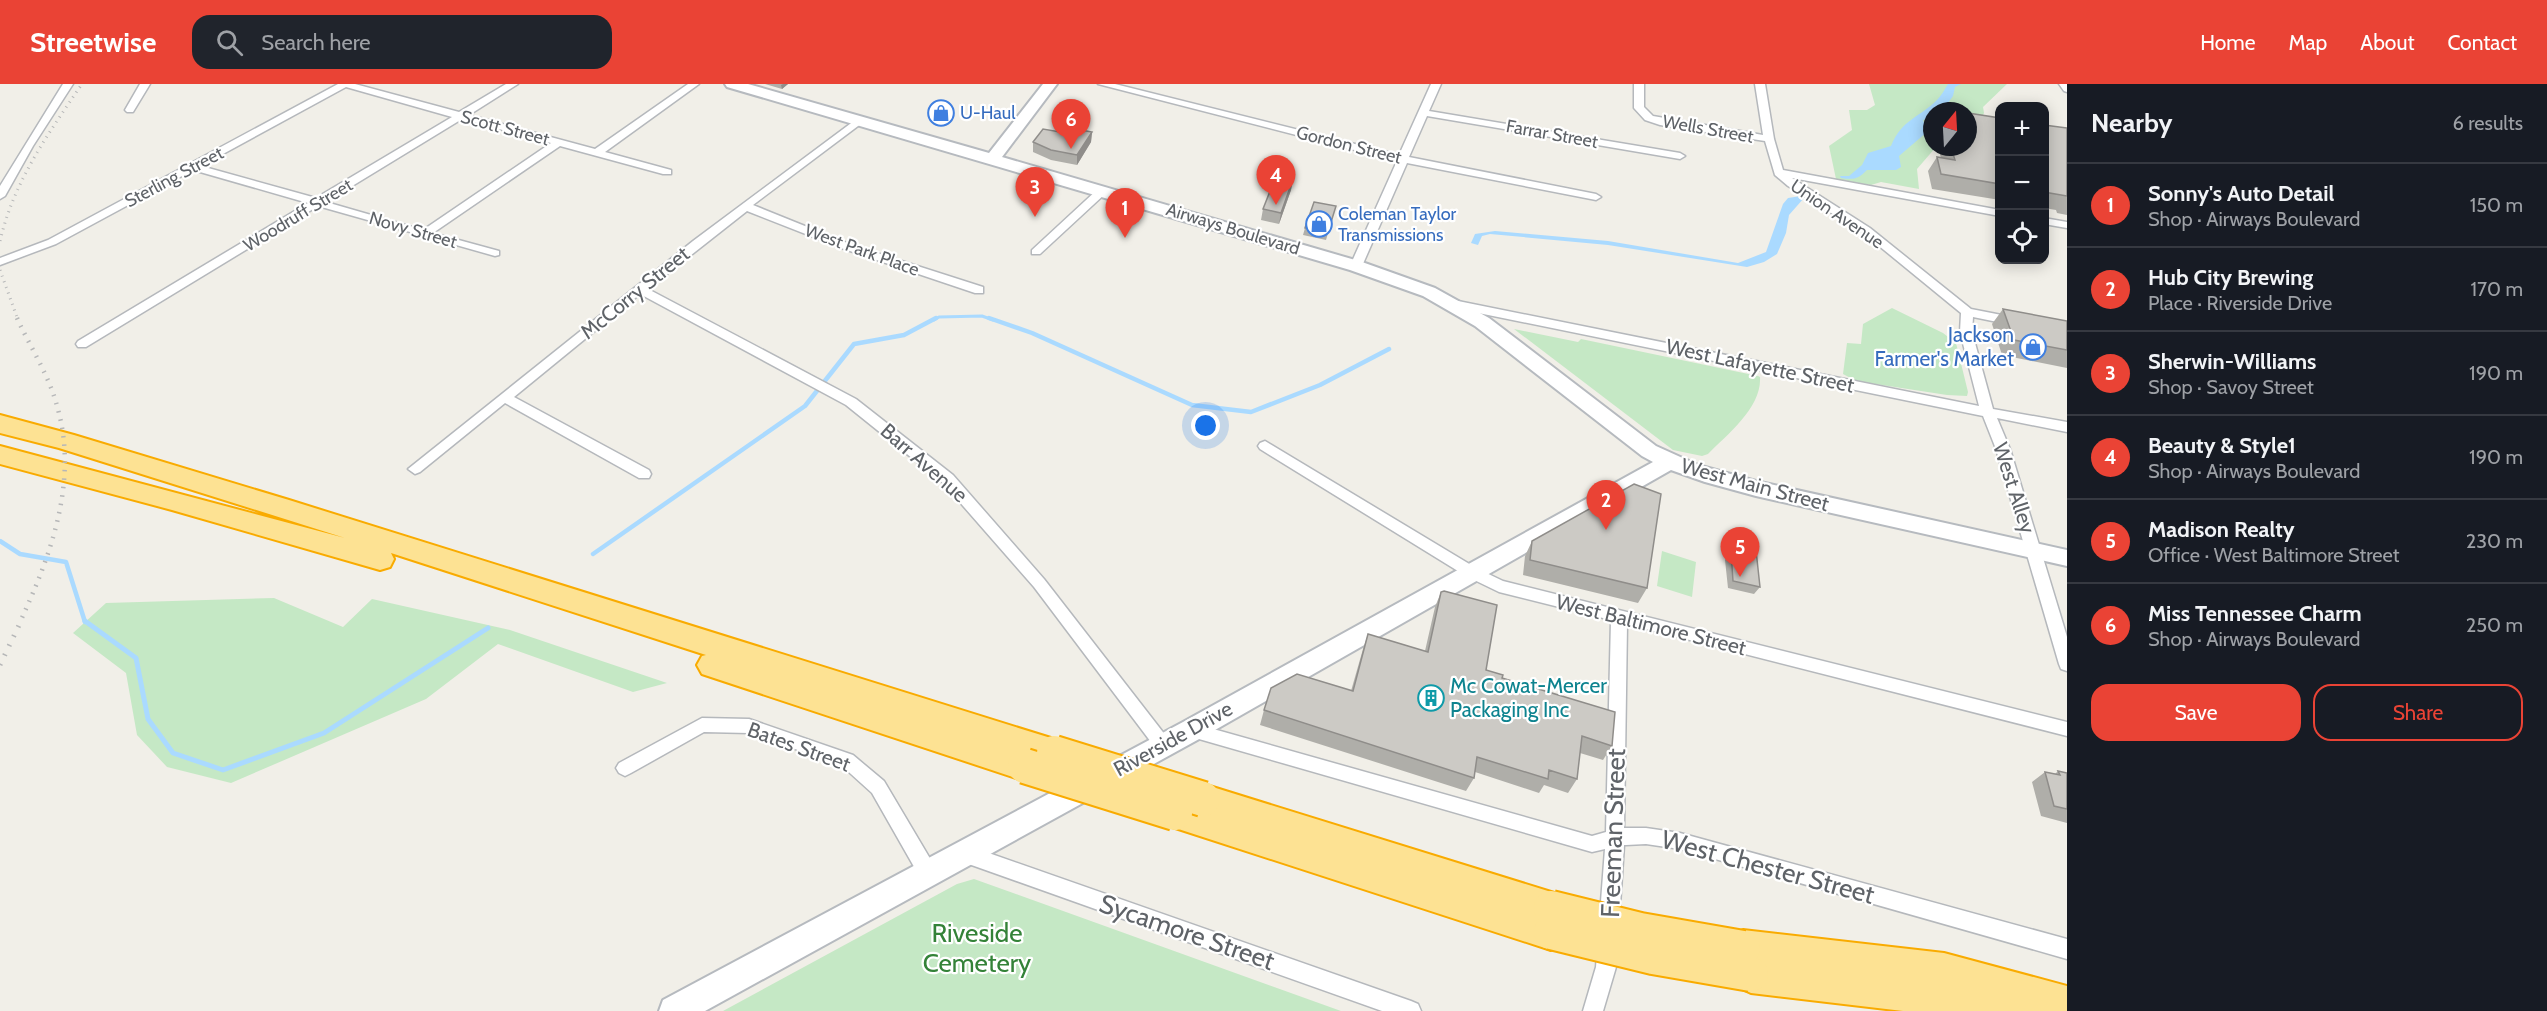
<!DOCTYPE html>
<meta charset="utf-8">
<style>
:root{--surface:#171b24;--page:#20242c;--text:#f1f3f6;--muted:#9ea1a6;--line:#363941;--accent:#ea4335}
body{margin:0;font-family:Cabin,sans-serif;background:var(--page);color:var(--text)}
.controls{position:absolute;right:18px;top:18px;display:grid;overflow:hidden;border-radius:12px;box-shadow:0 3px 15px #0003}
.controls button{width:54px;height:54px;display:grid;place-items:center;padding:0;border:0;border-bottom:2px solid var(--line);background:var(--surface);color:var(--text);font:30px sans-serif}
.compass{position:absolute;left:1923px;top:18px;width:54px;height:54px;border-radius:50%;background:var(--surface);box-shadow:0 3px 15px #0003;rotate:18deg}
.you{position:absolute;left:1206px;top:342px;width:21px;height:21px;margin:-15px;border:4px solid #fff;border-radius:50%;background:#1a73e8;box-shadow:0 0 0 9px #1a73e833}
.badge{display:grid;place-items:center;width:39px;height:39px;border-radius:50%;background:var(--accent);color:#fff;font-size:20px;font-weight:700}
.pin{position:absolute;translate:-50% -50px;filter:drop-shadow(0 2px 3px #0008)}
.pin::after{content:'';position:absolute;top:32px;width:21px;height:18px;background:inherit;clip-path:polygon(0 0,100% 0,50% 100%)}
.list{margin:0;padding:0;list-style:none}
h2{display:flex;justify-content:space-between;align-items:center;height:78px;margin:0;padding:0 24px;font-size:26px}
h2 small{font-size:20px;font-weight:400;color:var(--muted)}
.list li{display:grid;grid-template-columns:39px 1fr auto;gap:18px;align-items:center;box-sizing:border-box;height:84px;padding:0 24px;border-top:2px solid var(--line)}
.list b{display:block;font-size:22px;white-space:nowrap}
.list p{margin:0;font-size:20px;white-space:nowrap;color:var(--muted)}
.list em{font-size:20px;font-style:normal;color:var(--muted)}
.actions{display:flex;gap:12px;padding:18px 24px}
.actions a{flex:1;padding:14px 0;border:2px solid var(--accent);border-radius:18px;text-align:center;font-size:21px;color:var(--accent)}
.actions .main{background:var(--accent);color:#fff}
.icon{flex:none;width:33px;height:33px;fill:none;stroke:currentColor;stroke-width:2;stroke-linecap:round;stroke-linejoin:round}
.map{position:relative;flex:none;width:2067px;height:927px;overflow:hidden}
header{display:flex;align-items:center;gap:36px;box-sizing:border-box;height:84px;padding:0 30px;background:var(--accent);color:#fff}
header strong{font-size:28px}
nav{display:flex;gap:33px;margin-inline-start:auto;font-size:21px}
.search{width:420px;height:54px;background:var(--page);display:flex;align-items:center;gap:15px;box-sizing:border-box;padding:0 21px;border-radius:18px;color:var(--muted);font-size:22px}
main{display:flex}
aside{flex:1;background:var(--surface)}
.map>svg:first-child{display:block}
.green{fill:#c5e8c5}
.water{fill:#aadaff}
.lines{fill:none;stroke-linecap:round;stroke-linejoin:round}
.stream-far2{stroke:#aadaff;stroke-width:3}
.stream-far1{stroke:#aadaff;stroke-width:4.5}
.stream{stroke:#aadaff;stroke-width:5}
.street-casing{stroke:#b5b8bc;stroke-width:3}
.secondary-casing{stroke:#b6babf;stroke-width:4}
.highway-casing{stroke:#f9ab00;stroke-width:4}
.street{fill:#fff;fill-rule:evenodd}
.secondary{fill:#fff;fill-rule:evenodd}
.highway{fill:#fde293;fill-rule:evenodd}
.rail-far2{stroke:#b6b7b8;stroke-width:3;stroke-dasharray:1 5;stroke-linecap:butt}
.rail-far1{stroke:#b6b7b8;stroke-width:4.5;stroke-dasharray:1.5 7;stroke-linecap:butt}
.rail{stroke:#b6b7b8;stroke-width:5;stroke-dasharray:1.5 9;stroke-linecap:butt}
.highway-bridge-casing{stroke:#f9ab00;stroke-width:38;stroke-linecap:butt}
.highway-bridge{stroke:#fde293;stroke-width:34}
.wall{fill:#afaea9}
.shaded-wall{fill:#8f8d8a}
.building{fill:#cccac5;stroke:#8f8d8a;stroke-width:1.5}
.labels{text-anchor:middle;stroke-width:4.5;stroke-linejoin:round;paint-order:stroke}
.far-shop-label{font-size:18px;fill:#366cbe;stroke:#fff;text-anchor:start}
.far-street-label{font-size:18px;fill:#5f6368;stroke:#fff}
.street-label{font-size:21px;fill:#5f6368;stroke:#fff}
.shop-label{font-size:21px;fill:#366cbe;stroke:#fff;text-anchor:end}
.culture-label{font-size:21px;fill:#0d838f;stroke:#fff;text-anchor:start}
.near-street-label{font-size:26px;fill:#5f6368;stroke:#fff}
.near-park-label{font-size:26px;fill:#348238;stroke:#fff}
</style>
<header>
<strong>Streetwise</strong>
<div class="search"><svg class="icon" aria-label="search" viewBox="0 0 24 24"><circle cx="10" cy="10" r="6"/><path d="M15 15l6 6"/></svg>Search here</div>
<nav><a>Home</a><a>Map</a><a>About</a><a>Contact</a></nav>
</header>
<main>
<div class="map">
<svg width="2067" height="927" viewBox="0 0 2067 927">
<rect width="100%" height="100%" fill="#f1efe8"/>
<path class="green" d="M1869 0H2007L1983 23 1984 29 1976 44 1968 43V27H1932V63H1936L1917 85 1919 105 1881 98 1871 101 1836 95 1829 62 1852 46 1849 26H1867L1875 21Z
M1892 224 1943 249 1956 259 1968 308 1967 312 1947 311 1856 297 1843 290 1847 259 1861 260 1863 240Z
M1514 245 1578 258 1581 255 1758 292 1760 293C1762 323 1728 350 1708 370L1702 372 1673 366Z
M1662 467 1696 478 1692 513 1657 502Z
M274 514 343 543 372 515 510 546 667 599 633 608 498 560 426 615 231 699 167 683 137 651 126 589 73 549 106 519Z
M974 795 1341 927H723L957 800Z"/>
<path class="water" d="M1948 0H1961L1955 3 1953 12 1942 27H1932V33L1923 36 1927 48 1899 72 1901 83 1896 86H1867C1858 95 1854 96 1841 94L1840 92H1849L1862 81 1868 69 1891 62C1902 35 1919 34 1937 16 1941 12 1945 5 1948 0Z
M1801 112 1804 114 1789 131 1786 149 1777 170 1764 178 1747 183 1608 161 1490 150 1482 152 1478 161 1471 159 1475 150 1495 147 1608 157 1738 179 1766 168 1783 120 1788 114Z"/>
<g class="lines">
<path class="stream-far2" d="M934 236 939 233 982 232 993 236"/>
<path class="stream-far1" d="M989 234 1032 249 1192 321 1251 328 1320 301 1389 265
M0 457 20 470 66 478 85 538
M593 470 805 322 854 260 904 251 936 234"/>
<path class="stream" d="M85 537 136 574 148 635 173 669 223 686 324 649 488 544"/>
<g class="street-casing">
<path id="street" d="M63 0H73L33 62 5 112 0 115V102Z
M140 0H150L133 28H127L125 26Z
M338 0H355L459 28 506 0H518L469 31 595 65 688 0H699L605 68 671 86V90H663L560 62 433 149 499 167V171L495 172 318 122 86 263H78L76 260 78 257 308 119 193 86 56 160 0 181V174L48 156ZM346 3 452 33 316 114 201 82ZM462 35 551 59 423 146 326 118Z
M1098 0H1115L1399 71 1431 0H1441L1429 27 1680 69 1685 72 1680 75 1427 32 1409 73 1596 110 1601 113 1596 116 1407 79 1362 182 1356 186 1350 182 1397 77Z
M1634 0H1644V23L1653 32 1763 51 1755 0H1765L1774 55 1783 86 2000 126V132L1792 94 1870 144 1971 225 2017 234 2023 238 2017 242 1973 233 1972 248 1993 325 2067 338V348L1997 334 2010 365 2067 553V587L2061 585 2059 580 1996 365 1983 332 1449 223V217L1453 216 1979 322 1960 248 1961 229 1862 148 1788 102 1775 91 1765 57 1660 41 1645 36 1634 24Z
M2059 0H2067V8L2064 7Z
M858 34 863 37 862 39 753 121 852 161 983 203V209H975L844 165 747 127 648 205 856 315 953 391 1044 495 1169 656 1172 661 1169 666 1163 668 1157 666 1034 503 943 399 846 321 640 210 514 313 649 386 651 390 649 394H639L505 319 420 388 415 390 408 385 693 157Z
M1102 104 1107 107 1106 109 1040 170H1032V166L1098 105Z
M2044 134 2067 138V144L2044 140Z
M1265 357 1476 484 1503 497 2067 638V652L1627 540 1624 744H1646L1680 749 2067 855V875L1680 765 1646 760 1626 761H1624L1616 883 1603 927H1583L1596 883 1605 765 1592 768 1192 653 1186 651 1183 646 1186 641 1192 639 1592 752 1606 748 1611 536 1499 508 1466 492 1260 365 1258 362 1260 359Z
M702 634 749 635 853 671 884 697 935 783 937 789 935 795 928 798 921 795 872 709 841 681 749 649 704 648 631 689 625 692 619 689 616 684 619 679Z
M963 760 1411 917 1418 920 1421 927H1382L963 778 956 775 954 769 956 763Z"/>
</g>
<g class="secondary-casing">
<path id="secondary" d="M725 0H748L989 69 1043 0H1057L1002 73 1362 178 1435 204 1489 234 1656 362 1698 381 1756 397 2067 466V482L1756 412 1705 398 1671 386 1201 654 705 927H659L663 916 1183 638 1653 378 1642 372 1475 242 1423 212 1350 186 727 3Z"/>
</g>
<g class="highway-casing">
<path id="highway" d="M0 331 74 351 289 416 1054 655 1066 659 1071 669 1066 679 1054 683 1040 679 1042 682 1037 692 1025 697 702 590 697 581 702 572 706 571 391 469 394 475 390 483 380 486 172 426 0 380V362L345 454 59 364 0 349Z
M1203 700 1564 812 1569 824 1564 836 1570 848 1564 861 1551 866 1163 740 1158 729 1163 718 1175 714 1187 717 1191 704Z
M1743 846 1944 869 2067 902V927H1903L1751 909 1738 903 1732 890 1736 880 1730 877 1724 864 1730 851Z"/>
</g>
<use href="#street" class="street"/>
<use href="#secondary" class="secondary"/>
<use href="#highway" class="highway"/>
<path class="rail-far2" d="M0 157C14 97 48 50 82 0
M0 186 18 236"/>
<path class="rail-far1" d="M17 234C30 263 49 291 57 322 79 396 51 471 20 538"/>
<path class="rail" d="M0 581 21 537"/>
<g class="highway-bridge-casing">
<path id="highway-bridge" d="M1054 669 1203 715
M1025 682 1175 729
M1551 824 1640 846 1743 864
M1551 848 1653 873 1751 890"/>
</g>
<use href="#highway-bridge" class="highway-bridge"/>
</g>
<path class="wall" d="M765 0H788L782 5Z
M1968 29 2000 34V116L1932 105 1928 87 1937 73 1941 74 1939 67 1942 63H1968Z
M2044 41 2067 44V131L2057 129 2056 126 2044 124Z
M1060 48H1092L1091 58 1077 81 1051 76 1033 68V58Z
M1293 95 1291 106 1279 140 1261 136 1263 125Z
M1336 122 1326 156 1303 151 1305 144Z
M2003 225 2067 237V284L2002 271 1992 240Z
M1738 453 1760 503 1754 510 1728 504 1725 476 1731 468 1733 469 1732 461Z
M1532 457 1647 504 1638 519 1523 491 1525 472Z
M1441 508 1486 586 1502 594 1612 662 1603 676 1580 669 1577 695 1568 709 1544 701 1539 709 1475 688 1474 694 1466 707 1260 641 1264 626 1351 607 1363 565 1368 550 1425 567 1435 523Z
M2058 687 2067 689V739L2041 732 2032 698 2045 688 2055 690Z"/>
<path class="shaded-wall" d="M783 0H788L782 5 781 1Z
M1092 48 1091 58 1077 81V71Z
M1293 95 1291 106 1279 140 1281 129Z"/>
<path class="building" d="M1968 29 2000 34V100L1941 90 1937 73 1955 76 1951 63H1968V43L1970 44 1968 38Z
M2044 41 2067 44V112L2044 108Z
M1064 43 1092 48 1077 71 1051 66 1033 58 1043 45 1060 48Z
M1276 92 1293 95 1281 129 1263 125Z
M1314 118 1336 122 1328 148 1305 144Z
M2003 225 2067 237V266L2014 256Z
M1634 400 1661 410 1647 504 1530 476 1532 457Z
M1738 453 1755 457 1760 503 1733 497 1731 468 1739 470Z
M1444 507 1497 521 1486 586 1503 591 1502 594 1615 628 1612 662 1582 652 1577 695 1549 686 1548 695 1477 673 1474 694 1264 626 1271 604 1297 590 1353 607 1368 550 1428 568 1441 508Z
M2058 687 2067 689V725L2054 722 2045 688 2060 691Z"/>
<defs>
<g id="shop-ring" transform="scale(1.35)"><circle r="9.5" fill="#fff" stroke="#3f7fe0" stroke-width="1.5"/><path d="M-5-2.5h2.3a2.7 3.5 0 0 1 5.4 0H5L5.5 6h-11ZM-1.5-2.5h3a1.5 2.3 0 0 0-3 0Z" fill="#3f7fe0"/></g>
<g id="building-ring" transform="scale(1.35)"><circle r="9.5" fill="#fff" stroke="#0f9aa8" stroke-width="1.5"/><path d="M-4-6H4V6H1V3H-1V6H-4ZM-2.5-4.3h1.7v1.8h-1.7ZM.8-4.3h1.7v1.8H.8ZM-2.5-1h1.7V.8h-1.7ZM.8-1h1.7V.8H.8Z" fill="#0f9aa8"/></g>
</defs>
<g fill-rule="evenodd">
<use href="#shop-ring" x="941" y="29"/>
<use href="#shop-ring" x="1319" y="140"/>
<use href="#shop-ring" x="2033" y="263"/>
<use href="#building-ring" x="1431" y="614"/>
</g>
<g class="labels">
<g class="far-shop-label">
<text x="960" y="35">U-Haul</text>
<text x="1338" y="136">Coleman Taylor<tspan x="1338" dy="21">Transmissions</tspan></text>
</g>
<g class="far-street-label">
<text transform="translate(505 44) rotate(15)" y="6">Scott Street</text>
<text transform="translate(1708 45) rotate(10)" y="6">Wells Street</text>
<text transform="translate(1552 50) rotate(10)" y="6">Farrar Street</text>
<text transform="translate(1349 61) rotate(14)" y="6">Gordon Street</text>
<text transform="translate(174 93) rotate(-28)" y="6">Sterling Street</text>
<text transform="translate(1837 130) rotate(34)" y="6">Union Avenue</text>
<text transform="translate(298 131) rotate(-31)" y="6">Woodruff Street</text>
<text transform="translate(1233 145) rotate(17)" y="6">Airways Boulevard</text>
<text transform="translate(413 146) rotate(16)" y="6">Novy Street</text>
<text transform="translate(862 166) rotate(20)" y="6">West Park Place</text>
</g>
<g class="street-label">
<text transform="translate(635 209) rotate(-39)" y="7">McCorry Street</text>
<text transform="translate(1760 282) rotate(12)" y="7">West Lafayette Street</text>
<text transform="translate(924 379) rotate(41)" y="7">Barr Avenue</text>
<text transform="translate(1755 401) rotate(15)" y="7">West Main Street</text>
<text transform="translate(2014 404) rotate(72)" y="7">West Alley</text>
<text transform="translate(1651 541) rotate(14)" y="7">West Baltimore Street</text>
<text transform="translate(1173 655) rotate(-29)" y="7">Riverside Drive</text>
<text transform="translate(799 663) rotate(20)" y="7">Bates Street</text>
</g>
<g class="shop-label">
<text x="2014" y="258">Jackson<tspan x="2014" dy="24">Farmer's Market</tspan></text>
</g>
<g class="culture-label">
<text x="1450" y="609">Mc Cowat-Mercer<tspan x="1450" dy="24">Packaging Inc</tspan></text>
</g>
<g class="near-street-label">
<text transform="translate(1613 749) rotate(-88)" y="9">Freeman Street</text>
<text transform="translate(1768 783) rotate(15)" y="9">West Chester Street</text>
<text transform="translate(1187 848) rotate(19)" y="9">Sycamore Street</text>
</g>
<g class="near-park-label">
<text x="977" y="858">Riveside<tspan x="977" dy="30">Cemetery</tspan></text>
</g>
</g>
</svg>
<div class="controls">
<button>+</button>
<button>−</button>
<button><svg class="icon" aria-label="locate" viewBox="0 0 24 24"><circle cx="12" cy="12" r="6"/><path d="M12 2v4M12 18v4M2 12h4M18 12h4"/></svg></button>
</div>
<svg class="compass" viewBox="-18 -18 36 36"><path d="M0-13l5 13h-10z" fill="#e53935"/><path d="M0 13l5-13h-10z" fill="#9ea1a6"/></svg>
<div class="you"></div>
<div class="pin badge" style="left:1125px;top:154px">1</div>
<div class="pin badge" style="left:1606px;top:446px">2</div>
<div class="pin badge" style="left:1035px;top:133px">3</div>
<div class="pin badge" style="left:1276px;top:121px">4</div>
<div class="pin badge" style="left:1740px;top:493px">5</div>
<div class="pin badge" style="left:1071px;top:65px">6</div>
</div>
<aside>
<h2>Nearby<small>6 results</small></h2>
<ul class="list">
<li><span class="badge">1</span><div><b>Sonny's Auto Detail</b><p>Shop · Airways Boulevard</p></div><em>150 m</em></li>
<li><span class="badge">2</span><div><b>Hub City Brewing</b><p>Place · Riverside Drive</p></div><em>170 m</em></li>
<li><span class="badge">3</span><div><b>Sherwin-Williams</b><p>Shop · Savoy Street</p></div><em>190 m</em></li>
<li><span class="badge">4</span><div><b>Beauty &amp; Style1</b><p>Shop · Airways Boulevard</p></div><em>190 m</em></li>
<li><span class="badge">5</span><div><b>Madison Realty</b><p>Office · West Baltimore Street</p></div><em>230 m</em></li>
<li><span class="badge">6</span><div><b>Miss Tennessee Charm</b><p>Shop · Airways Boulevard</p></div><em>250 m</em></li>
</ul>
<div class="actions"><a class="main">Save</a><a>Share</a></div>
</aside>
</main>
